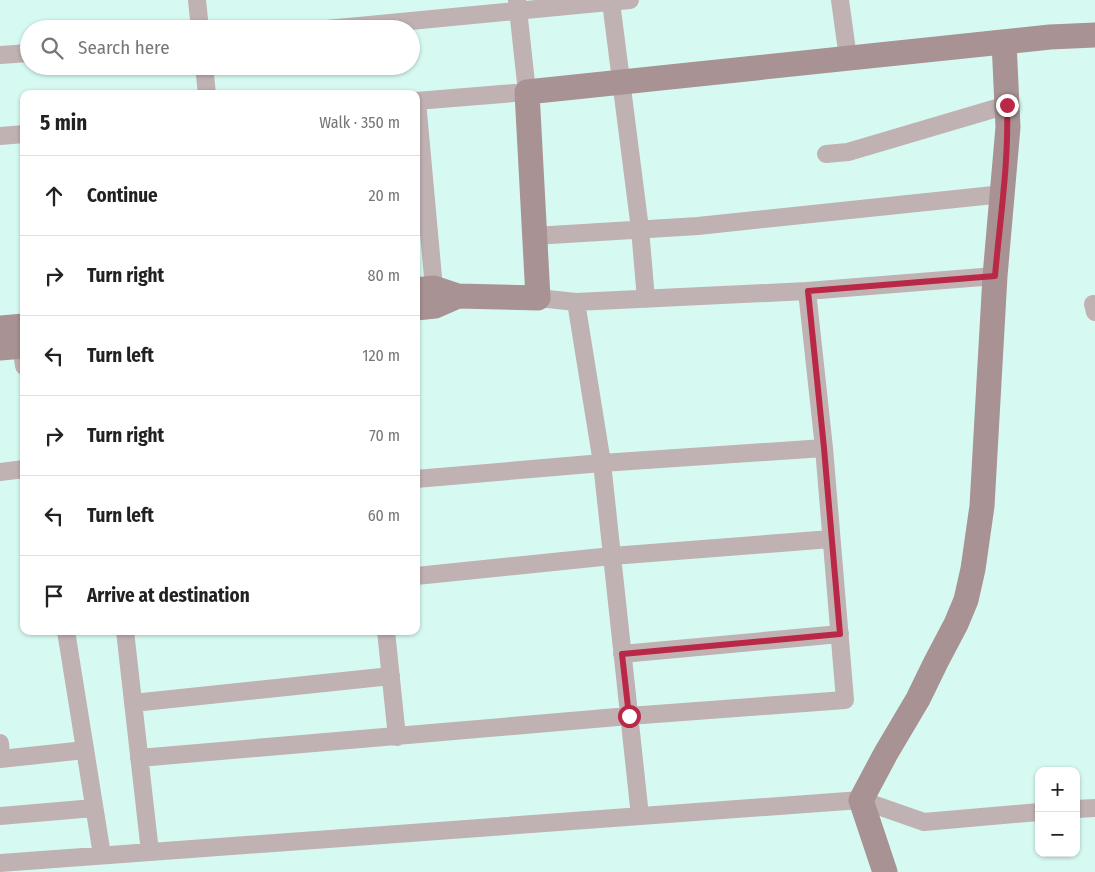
<!DOCTYPE html>
<meta charset="utf-8">
<style>
:root{--surface:#fff;--page:#f6f6f6;--text:#222;--muted:#767676;--line:#e0e0e0}
body{margin:0;font-family:"Fira Sans Condensed",sans-serif;background:var(--page);color:var(--text)}
.controls{position:absolute;right:15px;bottom:15px;display:grid;overflow:hidden;border-radius:10px;box-shadow:0 1px 4px #0004}
.controls button{width:45px;height:45px;display:grid;place-items:center;padding:0;border:0;border-bottom:1px solid var(--line);background:var(--surface);color:var(--text);font:25px sans-serif}
.stop{position:absolute;width:15px;height:15px;margin:-11px;border:4px solid #b92846;border-radius:50%;background:#fff}
.stop.end{background:#b92846;border-color:#fff;box-shadow:0 1px 5px #0008}
.list{margin:0;padding:0;list-style:none}
h2{display:flex;justify-content:space-between;align-items:center;height:65px;margin:0;padding:0 20px;font-size:21px}
h2 small{font-size:16px;font-weight:400;color:var(--muted)}
.list li{display:grid;grid-template-columns:32px 1fr auto;gap:15px;align-items:center;box-sizing:border-box;height:80px;padding:0 20px;border-top:1px solid var(--line)}
.list b{display:block;font-size:19px;white-space:nowrap}
.list em{font-size:16px;font-style:normal;color:var(--muted)}
.icon{flex:none;width:28px;height:28px;fill:none;stroke:currentColor;stroke-width:2;stroke-linecap:round;stroke-linejoin:round}
.map{position:relative;flex:none;width:1095px;height:872px;overflow:hidden}
.search{position:absolute;background:var(--surface);box-shadow:0 1px 4px #0004;left:20px;top:20px;width:400px;height:55px;display:flex;align-items:center;gap:12px;box-sizing:border-box;padding:0 18px;border-radius:28px;color:var(--muted);font-size:19px}
.panel{position:absolute;background:var(--surface);box-shadow:0 1px 4px #0004;left:20px;top:90px;width:400px;height:545px;border-radius:10px}
.map>svg:first-child{display:block}
.lines{fill:none;stroke-linecap:round;stroke-linejoin:round}
.street{stroke:#c0b1b2;stroke-width:18}
.secondary{stroke:#a89293;stroke-width:25}
.route{stroke:#b92846;stroke-width:6}
</style>
<div class="map">
<svg width="1095" height="872" viewBox="0 0 1095 872">
<rect width="100%" height="100%" fill="#d6faf2"/>
<g class="lines">
<path class="street" d="M197 0 200 29
M840 0 848 58
M611 2 640 229 646 299
M327 29 630 0
M0 55 29 53
M204 66 207 94
M416 101 527 92 517 0
M417 101 434 288
M0 136 24 134
M826 154 848 152 1007 105
M534 236 698 226 1003 194
M538 298 576 302 807 291 995 276
M576 302 602 463 640 816
M1093 304 1095 312
M21 346 24 366
M0 472 24 469
M416 479 602 463 824 448
M416 576 612 556 831 539
M66 631 102 855
M125 631 150 852
M386 631 397 737
M622 654 840 634
M133 703 391 676
M0 743 1 758
M139 758 629 716 845 700 824 448 807 291
M0 759 85 750
M1076 809 1095 808
M0 816 94 808
M0 863 861 800 924 822 1039 812"/>
<path class="secondary" d="M416 290 434 288 458 296 538 298 527 92 1050 37 1095 35
M416 308 435 306 458 296
M0 328 24 326
M0 348 24 346
M885 872 861 800 886 753 918 699 936 662 956 624 966 600 973 569 982 506 995 276 1008 127 1004 42"/>
</g>
<g class="lines">
<path class="route" d="M629 716 622 654 840 634 824 448 808 291 995 276C1000 219 1009 162 1007 105"/>
</g>
</svg>
<div class="controls">
<button>+</button>
<button>−</button>
</div>
<div class="stop" style="left:629px;top:716px"></div>
<div class="stop end" style="left:1007px;top:105px"></div>
<div class="search"><svg class="icon" aria-label="search" viewBox="0 0 24 24"><circle cx="10" cy="10" r="6"/><path d="M15 15l6 6"/></svg>Search here</div>
<section class="panel">
<h2>5 min<small>Walk · 350 m</small></h2>
<ul class="list">
<li><svg class="icon" aria-label="ahead" viewBox="0 0 24 24"><path d="M12 20V5M6 11l6-6 6 6"/></svg><div><b>Continue</b></div><em>20 m</em></li>
<li><svg class="icon" aria-label="right" viewBox="0 0 24 24"><path d="M7 20v-9h11M14 6l5 5-5 5"/></svg><div><b>Turn right</b></div><em>80 m</em></li>
<li><svg class="icon" aria-label="left" viewBox="0 0 24 24"><path d="M17 20v-9H6M10 6l-5 5 5 5"/></svg><div><b>Turn left</b></div><em>120 m</em></li>
<li><svg class="icon" aria-label="right" viewBox="0 0 24 24"><path d="M7 20v-9h11M14 6l5 5-5 5"/></svg><div><b>Turn right</b></div><em>70 m</em></li>
<li><svg class="icon" aria-label="left" viewBox="0 0 24 24"><path d="M17 20v-9H6M10 6l-5 5 5 5"/></svg><div><b>Turn left</b></div><em>60 m</em></li>
<li><svg class="icon" aria-label="arrive" viewBox="0 0 24 24"><path d="M6 21V4h12l-3 4 3 4H6"/></svg><div><b>Arrive at destination</b></div></li>
</ul>
</section>
</div>
